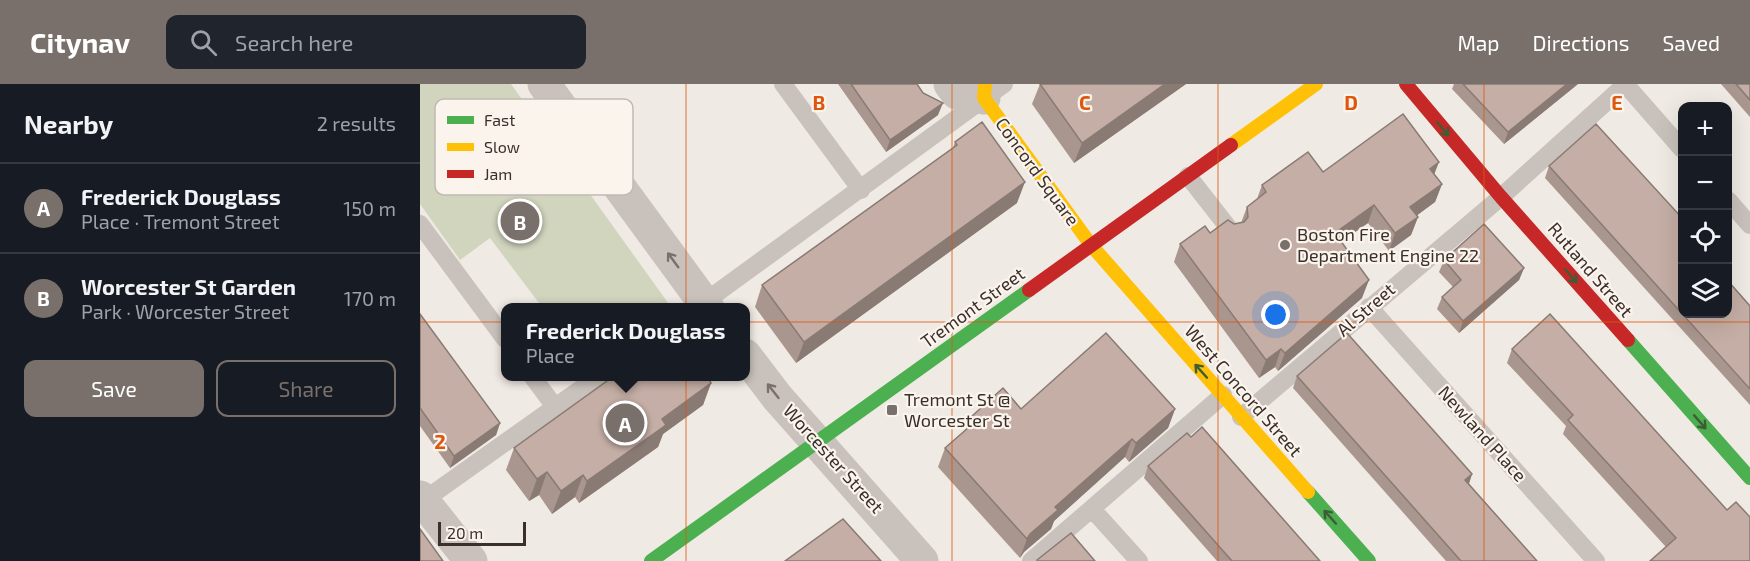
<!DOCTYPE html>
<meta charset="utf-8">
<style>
:root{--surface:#171b24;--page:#20242c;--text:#f1f3f6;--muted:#9ea1a6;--line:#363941;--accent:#7a706b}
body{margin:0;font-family:"Exo 2",sans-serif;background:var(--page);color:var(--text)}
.controls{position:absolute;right:18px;top:18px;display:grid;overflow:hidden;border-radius:12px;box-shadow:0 6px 24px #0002}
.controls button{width:54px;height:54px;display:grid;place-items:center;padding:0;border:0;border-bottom:2px solid var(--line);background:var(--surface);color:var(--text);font:30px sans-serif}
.scale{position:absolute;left:18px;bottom:15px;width:88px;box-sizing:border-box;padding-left:6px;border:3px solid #3a2f2a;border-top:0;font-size:16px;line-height:21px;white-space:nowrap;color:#3a2f2a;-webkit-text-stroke:4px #fbf4ed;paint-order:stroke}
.you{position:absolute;left:856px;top:231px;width:21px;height:21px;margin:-15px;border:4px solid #fff;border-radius:50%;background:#1a73e8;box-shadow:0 0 0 9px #1a73e833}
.badge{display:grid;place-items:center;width:39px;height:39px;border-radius:50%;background:var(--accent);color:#fff;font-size:20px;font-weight:700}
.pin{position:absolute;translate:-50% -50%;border:3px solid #fff;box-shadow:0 2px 6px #0006}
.popup{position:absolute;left:81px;top:219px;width:249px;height:78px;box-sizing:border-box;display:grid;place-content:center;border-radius:12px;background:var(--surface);filter:drop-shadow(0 2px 4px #0005);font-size:20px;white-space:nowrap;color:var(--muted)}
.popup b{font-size:22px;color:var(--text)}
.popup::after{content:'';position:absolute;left:50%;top:100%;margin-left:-12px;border:12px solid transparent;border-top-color:var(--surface)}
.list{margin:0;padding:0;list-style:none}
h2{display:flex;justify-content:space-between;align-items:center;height:78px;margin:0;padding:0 24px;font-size:26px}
h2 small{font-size:20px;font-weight:400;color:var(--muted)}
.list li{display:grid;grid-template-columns:39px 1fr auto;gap:18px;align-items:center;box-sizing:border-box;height:90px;padding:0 24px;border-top:2px solid var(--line)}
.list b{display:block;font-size:22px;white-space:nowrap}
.list p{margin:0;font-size:20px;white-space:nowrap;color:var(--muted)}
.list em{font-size:20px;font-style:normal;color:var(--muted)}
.actions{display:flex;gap:12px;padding:18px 24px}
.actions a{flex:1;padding:14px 0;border:2px solid var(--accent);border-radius:12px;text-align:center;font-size:21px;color:var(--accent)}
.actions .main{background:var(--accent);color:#fff}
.icon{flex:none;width:33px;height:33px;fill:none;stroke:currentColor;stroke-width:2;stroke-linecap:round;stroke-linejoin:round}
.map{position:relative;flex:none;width:1330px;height:477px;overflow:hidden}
header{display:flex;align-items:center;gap:36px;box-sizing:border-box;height:84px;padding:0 30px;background:var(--accent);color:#fff}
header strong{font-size:28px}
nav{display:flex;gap:33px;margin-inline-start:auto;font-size:21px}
.search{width:420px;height:54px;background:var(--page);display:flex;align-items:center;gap:15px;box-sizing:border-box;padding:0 21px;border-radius:12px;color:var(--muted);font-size:22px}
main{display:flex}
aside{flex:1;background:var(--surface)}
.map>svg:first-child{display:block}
.green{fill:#d1d5be}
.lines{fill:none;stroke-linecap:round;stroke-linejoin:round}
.lane{stroke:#c9c2bc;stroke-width:18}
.street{stroke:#c9c2bc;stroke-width:33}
.fast{stroke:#4caf50;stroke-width:14}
.slow{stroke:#ffc107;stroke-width:14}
.jam{stroke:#c62828;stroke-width:14}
.wall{fill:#a9968e}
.shaded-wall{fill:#897a74}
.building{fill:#c4aea5;stroke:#897a74;stroke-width:1.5}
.oneway{stroke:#405c37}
.oneway2{stroke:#7a716c}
.grid{fill:none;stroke:#df570e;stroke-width:1.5;stroke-opacity:0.55}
.poi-dot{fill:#7a706b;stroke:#fbf4ed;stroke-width:2}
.labels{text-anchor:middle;stroke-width:4.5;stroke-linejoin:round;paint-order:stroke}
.street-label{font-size:18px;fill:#3a2f2a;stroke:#fbf4ed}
.poi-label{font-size:18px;fill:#3a2f2a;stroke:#fbf4ed;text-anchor:start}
.key{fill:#fbf4ed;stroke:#c1b9b2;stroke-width:1.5}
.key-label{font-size:16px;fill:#3a2f2a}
.grid-label{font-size:20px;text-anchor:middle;font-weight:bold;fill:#df570e;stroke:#fbf4ed;stroke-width:4.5;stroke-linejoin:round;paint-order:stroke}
</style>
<header>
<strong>Citynav</strong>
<div class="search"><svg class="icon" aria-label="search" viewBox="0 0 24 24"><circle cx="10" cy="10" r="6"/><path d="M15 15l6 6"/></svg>Search here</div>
<nav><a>Map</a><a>Directions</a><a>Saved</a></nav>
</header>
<main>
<aside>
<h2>Nearby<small>2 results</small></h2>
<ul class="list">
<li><span class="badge">A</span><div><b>Frederick Douglass</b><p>Place · Tremont Street</p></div><em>150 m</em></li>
<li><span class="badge">B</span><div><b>Worcester St Garden</b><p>Park · Worcester Street</p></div><em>170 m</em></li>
</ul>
<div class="actions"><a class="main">Save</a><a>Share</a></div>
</aside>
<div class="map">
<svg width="1330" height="477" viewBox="0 0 1330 477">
<rect width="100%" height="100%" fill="#f0eae4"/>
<path class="green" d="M0 0H91L251 223H122L70 154 40 176 0 120Z"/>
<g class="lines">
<path class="lane" d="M363 0 441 106
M1206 1 1262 65
M768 92 811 147
M1308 116 1330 141
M0 140 85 255
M279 222 584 0
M949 223 1176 477
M112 292 135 323 179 292
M821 333 1081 113 1206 0
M0 419 135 323
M672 425 719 477
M611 477 803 311"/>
<path class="street" d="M124 0 288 224
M530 0 537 9 564 14
M325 271 357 313 502 477
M0 413 51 477"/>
<path class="fast" d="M1208 256 1330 394
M888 408 949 477
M231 477 609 206"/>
<path class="slow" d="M565 0 564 14 671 161 888 408
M811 61 896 0"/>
<path class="jam" d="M986 0 1081 113 1208 256
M609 206 811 61"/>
</g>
<path class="wall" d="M418 0H497L518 31 466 68Z
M620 0H766L654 79 612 20Z
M1034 0H1158L1084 60 1032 5Z
M1301 0H1330V33Z
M535 58 597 119 376 279 335 223 342 201 533 64Z
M1129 82 1263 230 1330 222V321L1125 94Z
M903 88 1015 91 1022 100 1015 118 997 131 998 133 991 151 969 167 948 139 921 158 942 214 858 287 855 283 839 294 754 178 760 160 814 140 821 139 827 123 837 115 842 101Z
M1024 176 1104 184 1099 196 1039 249 1017 225 1022 213 1033 203 1019 188Z
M0 230 80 339 76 351 30 384 0 342Z
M1092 265 1307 426 1246 463 1143 350 1146 342 1087 279Z
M877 292 1052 390 1049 400 1117 477H1026L873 304Z
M291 299 283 321 243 350 238 363 159 419 155 413 132 430 119 411 109 417 86 386 94 364Z
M601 325H755L748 344 709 378 705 373 634 437 631 445 604 468 600 474 518 383 525 364 547 344 552 332Z
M728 382 900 477H797L724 394Z"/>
<path class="shaded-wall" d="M745 0H766L654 79 662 59Z
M1147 0H1158L1084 60 1088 48Z
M523 19 518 31 466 68 470 56Z
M1019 78 1012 96 1010 85Z
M605 98 597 119 376 279 384 258Z
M1022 100 1015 118 984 141 990 123Z
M954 121 948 139 908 167 915 149Z
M998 133 991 151 969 167 975 149Z
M1104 184 1099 196 1039 249 1043 237Z
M949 196 942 214 858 287 865 269Z
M861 265 855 283 839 294 846 276Z
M291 299 283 321 243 350 238 363 159 419 167 397 242 335Z
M755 325 748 344 709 378 716 359Z
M80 339 76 351 30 384 34 372Z
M712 355 705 373 634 437 631 445 604 468 600 474 607 455 610 450 635 423Z
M127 388 119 411 109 417 117 395Z
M1052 390 1048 402 1045 396Z
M163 391 155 413 132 430 141 407Z"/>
<path class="building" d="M431 0H497L503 9 523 19 470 56Z
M620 0H745L662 59Z
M1043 0H1147L1088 48Z
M1316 0H1330V16Z
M983 30 1019 78 1010 85 1022 100 990 123 998 133 975 149 954 121 915 149 949 196 865 269 861 265 846 276 760 160 785 142 790 149 808 136 814 140 824 138 828 133 827 123 846 108 842 101 888 68 903 88Z
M562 38 605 98 384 258 342 201 537 61 535 58Z
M1176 40 1263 135V230H1308V197L1330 222V305L1129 82Z
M1064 140 1104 184 1043 237 1022 213 1041 196 1024 176Z
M0 230 80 339 34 372 0 324Z
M1130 230 1307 426 1316 418 1330 433V477H1230L1256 454 1148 336 1153 331 1092 265Z
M686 249 755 325 716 359 712 355 635 423 638 426 610 450 607 455 525 364 556 337 552 332 583 304 601 325Z
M927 249 1052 390 1045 396 1117 477H1041L877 292Z
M194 292H287L291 299 242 335 246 341 167 397 163 391 141 407 127 388 117 395 94 364Z
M782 343 900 477H812L728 382 767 349 771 353Z
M423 435 461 477H365Z
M0 445 23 477H0Z
M651 449 675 477H618L617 476Z"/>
<defs><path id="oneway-shaft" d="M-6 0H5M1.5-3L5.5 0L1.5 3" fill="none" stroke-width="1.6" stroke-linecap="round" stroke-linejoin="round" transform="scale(1.5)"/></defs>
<g class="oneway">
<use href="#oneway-shaft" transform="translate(1023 45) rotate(50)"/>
<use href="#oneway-shaft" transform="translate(1151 192) rotate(49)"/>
<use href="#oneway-shaft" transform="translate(781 287) rotate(-132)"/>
<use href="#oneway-shaft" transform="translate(1280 338) rotate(49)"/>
<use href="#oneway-shaft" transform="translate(910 433) rotate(-132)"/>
</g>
<g class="oneway2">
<use href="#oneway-shaft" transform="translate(253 176) rotate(-126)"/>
<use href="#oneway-shaft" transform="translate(353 307) rotate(-128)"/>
</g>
<path class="grid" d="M266 0V477M532 0V477M798 0V477M1064 0V477M0 238H1330"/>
<g class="poi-dot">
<circle cx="865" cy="161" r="6"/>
<rect x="466" y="320" width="12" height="12" rx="3"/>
</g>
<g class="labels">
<g class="street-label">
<text transform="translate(617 88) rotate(54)" y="6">Concord Square</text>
<text transform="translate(1170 186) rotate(49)" y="6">Rutland Street</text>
<text transform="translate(553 224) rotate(-36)" y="6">Tremont Street</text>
<text transform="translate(946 226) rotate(-41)" y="6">Al Street</text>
<text transform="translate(823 307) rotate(49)" y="6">West Concord Street</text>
<text transform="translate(1062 350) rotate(48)" y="6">Newland Place</text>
<text transform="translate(413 375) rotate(48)" y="6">Worcester Street</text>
</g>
<g class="poi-label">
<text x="877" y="157">Boston Fire<tspan x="877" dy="21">Department Engine 22</tspan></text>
<text x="484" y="322">Tremont St @<tspan x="484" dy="21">Worcester St</tspan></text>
</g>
</g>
<rect x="15" y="15" width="198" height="96" rx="9" class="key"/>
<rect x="27" y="32" width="27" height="8" fill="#4caf50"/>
<rect x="27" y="59" width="27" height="8" fill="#ffc107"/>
<rect x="27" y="86" width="27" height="8" fill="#c62828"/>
<g class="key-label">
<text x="64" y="42">Fast</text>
<text x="64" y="69">Slow</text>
<text x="64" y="96">Jam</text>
</g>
<g class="grid-label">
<text x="399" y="26">B</text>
<text x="665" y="26">C</text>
<text x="931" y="26">D</text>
<text x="1197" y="26">E</text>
<text x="20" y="365">2</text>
</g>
</svg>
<div class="controls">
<button>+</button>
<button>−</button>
<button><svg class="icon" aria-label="locate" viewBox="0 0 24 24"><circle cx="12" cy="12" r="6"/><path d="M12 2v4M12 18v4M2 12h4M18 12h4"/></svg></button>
<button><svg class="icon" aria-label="layers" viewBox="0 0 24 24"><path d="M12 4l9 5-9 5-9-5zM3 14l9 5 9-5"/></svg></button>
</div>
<div class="scale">20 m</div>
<div class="you"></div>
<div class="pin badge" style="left:205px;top:339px">A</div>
<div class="popup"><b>Frederick Douglass</b>Place</div>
<div class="pin badge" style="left:100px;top:137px">B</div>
</div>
</main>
